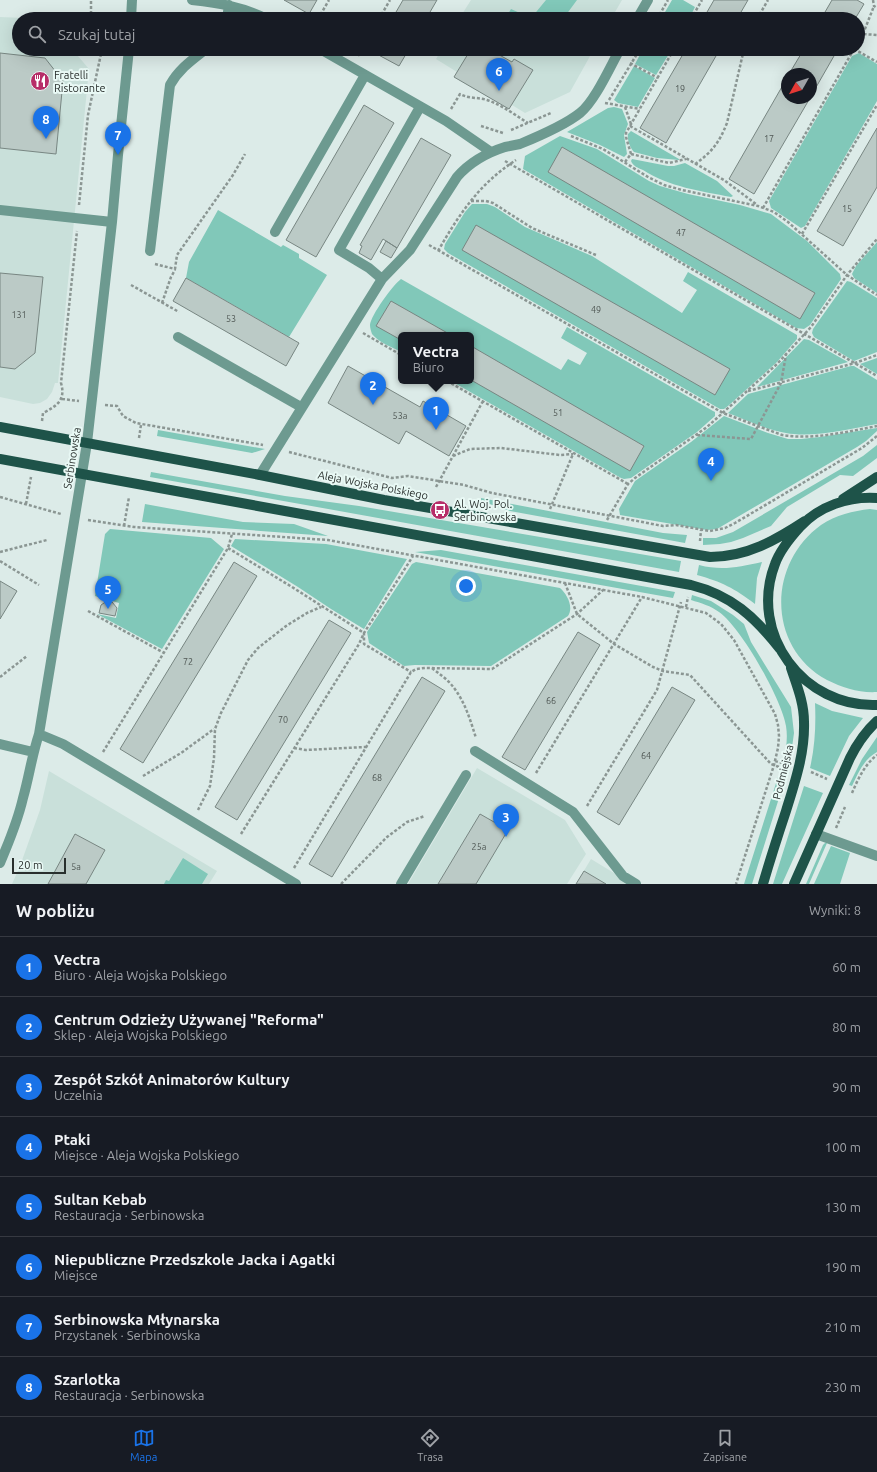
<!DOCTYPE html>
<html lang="pl">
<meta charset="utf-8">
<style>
:root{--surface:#171b24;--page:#242831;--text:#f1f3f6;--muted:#9ea1a6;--line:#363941;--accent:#1a73e8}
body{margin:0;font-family:Ubuntu,sans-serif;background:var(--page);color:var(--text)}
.compass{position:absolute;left:781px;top:68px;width:36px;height:36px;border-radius:50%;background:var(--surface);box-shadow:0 4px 16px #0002;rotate:231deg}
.scale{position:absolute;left:12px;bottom:10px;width:54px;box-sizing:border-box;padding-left:4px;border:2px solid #292f2d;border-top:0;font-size:11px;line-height:14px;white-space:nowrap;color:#292f2d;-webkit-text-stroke:3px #e9f9f5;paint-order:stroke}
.you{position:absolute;left:466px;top:586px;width:14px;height:14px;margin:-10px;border:3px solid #fff;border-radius:50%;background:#1a73e8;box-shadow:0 0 0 6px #1a73e833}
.badge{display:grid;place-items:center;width:26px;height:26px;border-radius:50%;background:var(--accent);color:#fff;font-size:13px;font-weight:700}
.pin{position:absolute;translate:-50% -33px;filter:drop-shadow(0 1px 2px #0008)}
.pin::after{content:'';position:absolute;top:21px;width:14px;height:12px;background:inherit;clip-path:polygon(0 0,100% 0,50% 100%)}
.popup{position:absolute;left:398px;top:332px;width:76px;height:52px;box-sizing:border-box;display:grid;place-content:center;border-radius:6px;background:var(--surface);filter:drop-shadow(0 1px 3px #0005);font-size:13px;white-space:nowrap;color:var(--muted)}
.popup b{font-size:15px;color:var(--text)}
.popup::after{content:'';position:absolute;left:50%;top:100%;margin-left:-8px;border:8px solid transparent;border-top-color:var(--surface)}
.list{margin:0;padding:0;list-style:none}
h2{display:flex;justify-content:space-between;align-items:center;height:52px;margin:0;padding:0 16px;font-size:17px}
h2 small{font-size:13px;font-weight:400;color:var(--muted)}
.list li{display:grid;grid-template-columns:26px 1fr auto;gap:12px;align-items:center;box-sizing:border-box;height:60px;padding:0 16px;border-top:1px solid var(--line)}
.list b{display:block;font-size:15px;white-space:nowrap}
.list p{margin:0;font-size:13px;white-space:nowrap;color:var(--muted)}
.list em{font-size:13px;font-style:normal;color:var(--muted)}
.icon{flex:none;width:22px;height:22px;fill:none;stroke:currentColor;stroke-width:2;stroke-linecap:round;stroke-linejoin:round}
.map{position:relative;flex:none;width:877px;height:884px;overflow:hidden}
.search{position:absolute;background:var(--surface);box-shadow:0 4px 16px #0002;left:12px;right:12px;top:12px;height:44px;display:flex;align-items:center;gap:10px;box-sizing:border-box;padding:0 14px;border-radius:22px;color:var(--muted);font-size:15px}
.sheet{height:532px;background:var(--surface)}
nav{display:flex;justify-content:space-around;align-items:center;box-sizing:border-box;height:56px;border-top:1px solid var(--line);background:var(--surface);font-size:11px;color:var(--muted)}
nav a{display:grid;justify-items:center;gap:2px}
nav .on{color:var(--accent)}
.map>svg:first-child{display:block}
.built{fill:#c9e0da}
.green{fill:#81c8b9}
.building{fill:#bbcac6;stroke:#788682}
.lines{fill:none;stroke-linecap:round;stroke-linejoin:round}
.path{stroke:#8b9693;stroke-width:2.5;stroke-dasharray:3 2;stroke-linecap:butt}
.minor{stroke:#6d9a90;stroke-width:10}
.major{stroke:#1e5349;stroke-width:10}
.labels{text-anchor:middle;stroke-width:4;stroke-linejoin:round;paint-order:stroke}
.number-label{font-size:9px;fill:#4e5653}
.poi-label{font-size:11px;fill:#292f2d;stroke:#e9f9f5;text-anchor:start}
.street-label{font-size:11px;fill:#292f2d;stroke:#e9f9f5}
</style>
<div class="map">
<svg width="877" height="884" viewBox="0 0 877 884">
<rect width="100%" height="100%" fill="#dcebe8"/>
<path class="built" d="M471 0H622L611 19H459Z
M0 17 48 19H19V49H72L89 69 58 383H55L52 392 47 399 40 403 33 404 0 397Z
M442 49H594L570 92 525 113 512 105 509 109 454 77 457 72 436 59Z
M477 768 565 820 586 854 567 884H408Z
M49 771 217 871 209 884H12L20 866 40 810Z
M591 859 632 884H576Z"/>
<path class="green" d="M546 0H577L563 19H505L511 9 520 13 525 12 532 17Z
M672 0H683L695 7 689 19H661Z
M643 49H672L656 75 635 64Z
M859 53 877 64V101L805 226 801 228 771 208 769 201 852 56Z
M634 66 655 78 638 107 618 103 614 100Z
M614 107 622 109 628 124 624 135 627 154 624 157 600 145 567 132 608 108Z
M631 131 679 159V160L657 158 634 152C630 148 627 139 628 134Z
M560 136 597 149 649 181 660 186 688 194 740 205 771 214 807 241 840 274 841 279 810 325 804 329 796 328 523 169 525 156Z
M632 159 668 166H674L685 163 717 181 733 196 731 197C701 191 669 187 643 170 638 168 633 166 631 161Z
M472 204H487L495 207 525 227 592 256 682 313 697 290 683 281 688 272 797 335V339L777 362 728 406 724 409H720L448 253 444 249 445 244 465 212Z
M218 210 281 247 283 245 299 254V258L327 275 289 337 186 278 189 262Z
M877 242V293L854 278 852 274 856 266Z
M401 279 561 370 568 359 580 365 587 353 561 338 567 327 713 411 715 412V416L697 432 631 478 624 479 621 478 451 381H471V335H401V352C392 347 378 342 372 334 371 331 370 328 370 325 371 315 393 285 401 279Z
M847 281 851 282 877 298V352L854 361 814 337 812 333 813 329Z
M804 339 809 340 848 362 757 387Z
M877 358V374L860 364Z
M851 366H854L877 380V424C851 429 811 438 786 433 766 430 747 420 728 413L748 394Z
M724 416 768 433 788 439H801L820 437 877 428V431L866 441 857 447 717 529 707 530 620 515 619 509 635 481 691 442Z
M158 430 265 449 252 453 157 436Z
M877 445V458L853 476 840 475 787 507 771 526 743 538 731 542 720 544 703 545V538H716L733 532 863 456Z
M151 472 285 496 359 506 681 561 679 572 150 477Z
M481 498 663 533 687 535 685 543 510 511 481 501Z
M145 504 243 522 294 524 328 536 142 522Z
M870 509 877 510V692C859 693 843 688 827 680 767 647 767 564 821 525 836 515 853 511 870 509Z
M110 529 211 538 224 549 162 649 97 614 116 618 119 603 95 596 105 534Z
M235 539 326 544 407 559 364 629 331 609 298 587 231 546Z
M441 550 675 592 673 598 415 552Z
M416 562 560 588C567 594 574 607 568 616L491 666 415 665 404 666 369 643 367 632 412 564Z
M762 562 757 578 755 604C734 588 722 582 697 575L699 565C722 571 739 567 762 562Z
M692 595 711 601 733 615 744 624 751 642 791 707 794 733 790 762 784 760C786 749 788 738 786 726 782 700 741 627 719 612 711 606 701 603 691 600Z
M815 703 832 711 863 718 849 736 830 776 810 768C815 746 816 725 815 703Z
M877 737V752C864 759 858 773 852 786L849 785 862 759Z
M778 777 785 779 752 884H744Z
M804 786 823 793 782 884H773Z
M825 843H827L809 884H806L823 845Z
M831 846 850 853 840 884H814Z
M183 858 208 874 202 884H164L166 880 169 881Z"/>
<path class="building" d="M284 0H317L309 14Z
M403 0H437L426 19H392Z
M714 0H748L737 19H703Z
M832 0H857L864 4 855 19H821Z
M375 49H409L399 66 373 52Z
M471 49H496L494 52 512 62 514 59 533 70 509 109 454 77Z
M686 49H720L666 143 640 128Z
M804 49H838L811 96V74H789Z
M0 53 45 58 63 81 56 154 0 148Z
M787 78V98H810L754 194 729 179Z
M364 105 394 123 316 257 286 240Z
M877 128V187L843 246 817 231Z
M421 138 451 155 397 248 383 239 371 260 359 253 362 246 360 245Z
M562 147 815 293 800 319 548 172Z
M476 225 730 369 715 395 462 250Z
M386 241 397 248 391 258 380 252Z
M0 273 43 277 35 353 15 369 0 367Z
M186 278 299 343 286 366 173 301Z
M391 301 451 335H401V340L376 326Z
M471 346 644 446 630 471 471 380Z
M348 366 420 407 423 401 466 426 449 456 406 431 399 444 328 403Z
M234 562 257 576 143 763 120 749Z
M0 581 17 591 0 619Z
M107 601 112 602 117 608 115 616 99 613 101 605Z
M329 620 351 633 237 820 215 807Z
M578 632 600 645 525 770 502 757Z
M422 677 445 691 332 877 309 864Z
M672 687 695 700 619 825 597 812Z
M480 814 508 830 476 884H438Z
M75 834 105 850 86 884H48Z
M584 871 606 884H576Z"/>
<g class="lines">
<path class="path" d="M873 0 874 6 877 8
M91 19V0
M318 19 329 0
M379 19 390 0
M657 19 668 0
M691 19 702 0
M757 19 768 0
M863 34 874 6
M858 42 863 34 877 35
M854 49 877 62
M358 56 362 49
M630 63 658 78
M609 100 640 49
M605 103 640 109
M625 107 631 124
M451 109 460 94C469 99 478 97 487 100 502 105 515 115 528 123
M481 126 503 133
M630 126 724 180 756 204
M511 130 551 113
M571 136 603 149 648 177 664 185 682 190 758 206 774 212 788 222 847 275 877 295
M631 154 626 137V133L674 49
M505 161 877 376
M625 162 631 154 669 163 686 159
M695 164C712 152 719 143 727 123L744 49
M471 201H486L493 203 532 228 596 255
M79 205 88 115 102 49
M763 208 854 49
M802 234 877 105
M429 245 723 413 782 435C813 440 846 432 877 426
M438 251C460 213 479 184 516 160
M155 264 175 269 177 255 233 175 245 154
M131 285 179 312
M162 303 171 277 175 270
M363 333 401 355
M447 381 628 484
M748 391 855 363 877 355
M62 399 79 401
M105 405 117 406 123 416 136 423 263 445
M42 421 43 413C57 406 66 400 61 383L77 231
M697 435 751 439 781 383 786 355
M139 438 141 425
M289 452 392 478 408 476 439 481 464 485 492 493 663 526 676 525 710 531 725 528 735 523 862 448 877 436
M453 456 470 449 501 448 560 455 573 454
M436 487 483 401
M0 497 61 514
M26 504 31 477
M550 509 573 454
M88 520 134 527 328 540 642 597 706 613 721 624 734 640 775 714 778 725 779 736 778 748 774 765 736 884
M607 520 628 484 635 478 707 427 777 364 811 327 847 275 877 239
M124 526 129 497
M700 541 701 530
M228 548 292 587 364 633V644L411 672
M0 552 47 540
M0 561 39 585
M565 583 577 614 614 644 653 667 663 671 690 675 771 764 779 767
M686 607 688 597
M88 611 164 653
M432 668C438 673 444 677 449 682 464 698 470 719 476 738
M0 677 27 656
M294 748 306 750 366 747
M103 752 228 548 232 534
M775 761 786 764
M811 772 827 779
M536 773 642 597
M143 776 181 753 214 729
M852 793C858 779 865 764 877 755
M587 806 657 690 681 602
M198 810 210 786 214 758 215 729 221 713 248 660 258 648 286 626 307 613 321 607
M836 828 845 807
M241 834 359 644 364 633 413 556
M294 868 411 672 416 669 425 668 492 669 577 614 603 590
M341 884 387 837 407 822 425 816"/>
<path class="minor" d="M192 0C219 3 243 7 267 19
M131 19 132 0
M227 19 229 5
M637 19 648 0
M320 49 446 121 491 152
M0 210 112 222
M275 232 365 75
M150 251 170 85C179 69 192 60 206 49
M382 279 369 268 339 250 420 107
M178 337 301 407
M260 475 382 279 410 250 457 177C470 162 486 153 505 147 510 146 515 145 520 144 537 137 565 125 580 113 595 101 610 67 620 49
M39 734 63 744 296 884
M0 744 33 752
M475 751 573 812 623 876 636 884
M816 834 877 856
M0 863C9 842 18 820 23 798 29 777 32 755 39 734L87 443 112 222 118 155 129 49
M401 884 466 775"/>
<path class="major" d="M0 427 260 475 384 500 710 557C747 557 776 540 805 521
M0 459 691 585C731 595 755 617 780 649
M877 498C849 496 819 506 800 527 790 538 780 550 775 564 748 634 804 708 877 705
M843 499 877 477
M763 884C770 860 778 835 786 811 795 782 805 753 804 722 804 703 797 686 791 668
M794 884 850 758C857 744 865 732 877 721"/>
</g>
<defs>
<g id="restaurant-disc" transform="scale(1)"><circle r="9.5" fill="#b72d68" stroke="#e9f9f5"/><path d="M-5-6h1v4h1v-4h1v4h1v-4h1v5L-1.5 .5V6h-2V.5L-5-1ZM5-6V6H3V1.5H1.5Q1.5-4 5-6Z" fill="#fff"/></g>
<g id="bus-disc" transform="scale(1)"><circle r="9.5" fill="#b72d68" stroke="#e9f9f5"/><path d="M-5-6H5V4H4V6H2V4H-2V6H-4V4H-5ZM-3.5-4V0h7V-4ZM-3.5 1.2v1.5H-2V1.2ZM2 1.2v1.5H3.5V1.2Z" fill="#fff"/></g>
</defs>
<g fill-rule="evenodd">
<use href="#restaurant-disc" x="40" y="81"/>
<use href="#bus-disc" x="440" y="510"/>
</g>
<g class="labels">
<g class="number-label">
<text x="680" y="92">19</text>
<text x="769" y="142">17</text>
<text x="847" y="212">15</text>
<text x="681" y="236">47</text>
<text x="596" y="313">49</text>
<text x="19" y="318">131</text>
<text x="231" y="322">53</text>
<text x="558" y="416">51</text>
<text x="400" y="419">53a</text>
<text x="188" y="665">72</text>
<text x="551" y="704">66</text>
<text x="283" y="723">70</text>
<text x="646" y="759">64</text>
<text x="377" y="781">68</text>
<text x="479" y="850">25a</text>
<text x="76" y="870">5a</text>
</g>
<g class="poi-label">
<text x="54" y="79">Fratelli<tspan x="54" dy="13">Ristorante</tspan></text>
<text x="454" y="508">Al. Woj. Pol.<tspan x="454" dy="13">Serbinowska</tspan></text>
</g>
<g class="street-label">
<text transform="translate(72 458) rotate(-81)" y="4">Serbinowska</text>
<text transform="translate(373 485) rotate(11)" y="4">Aleja Wojska Polskiego</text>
<text transform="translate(783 772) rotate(-76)" y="4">Podmiejska</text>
</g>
</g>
</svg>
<svg class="compass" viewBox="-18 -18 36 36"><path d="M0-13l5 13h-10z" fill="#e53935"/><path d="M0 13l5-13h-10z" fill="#9ea1a6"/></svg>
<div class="scale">20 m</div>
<div class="you"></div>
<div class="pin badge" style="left:436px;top:430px">1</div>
<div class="popup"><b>Vectra</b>Biuro</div>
<div class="pin badge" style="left:373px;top:405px">2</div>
<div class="pin badge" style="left:506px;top:837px">3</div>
<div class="pin badge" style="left:711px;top:481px">4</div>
<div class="pin badge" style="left:108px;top:609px">5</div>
<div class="pin badge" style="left:499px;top:91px">6</div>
<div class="pin badge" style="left:118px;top:155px">7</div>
<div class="pin badge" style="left:46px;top:139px">8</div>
<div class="search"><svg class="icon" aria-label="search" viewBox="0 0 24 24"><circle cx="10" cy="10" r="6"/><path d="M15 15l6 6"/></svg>Szukaj tutaj</div>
</div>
<section class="sheet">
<h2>W pobliżu<small>Wyniki: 8</small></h2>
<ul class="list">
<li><span class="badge">1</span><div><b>Vectra</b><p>Biuro · Aleja Wojska Polskiego</p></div><em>60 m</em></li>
<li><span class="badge">2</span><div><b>Centrum Odzieży Używanej &quot;Reforma&quot;</b><p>Sklep · Aleja Wojska Polskiego</p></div><em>80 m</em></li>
<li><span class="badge">3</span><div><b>Zespół Szkół Animatorów Kultury</b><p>Uczelnia</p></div><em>90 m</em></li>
<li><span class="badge">4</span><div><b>Ptaki</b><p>Miejsce · Aleja Wojska Polskiego</p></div><em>100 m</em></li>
<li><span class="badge">5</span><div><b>Sultan Kebab</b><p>Restauracja · Serbinowska</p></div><em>130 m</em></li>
<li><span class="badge">6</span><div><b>Niepubliczne Przedszkole Jacka i Agatki</b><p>Miejsce</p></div><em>190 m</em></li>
<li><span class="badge">7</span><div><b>Serbinowska Młynarska</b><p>Przystanek · Serbinowska</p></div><em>210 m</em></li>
<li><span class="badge">8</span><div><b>Szarlotka</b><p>Restauracja · Serbinowska</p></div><em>230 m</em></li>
</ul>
</section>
<nav>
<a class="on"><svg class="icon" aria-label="map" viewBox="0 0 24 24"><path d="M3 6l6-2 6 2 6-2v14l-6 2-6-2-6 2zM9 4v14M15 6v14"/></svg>Mapa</a>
<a><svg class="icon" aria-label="directions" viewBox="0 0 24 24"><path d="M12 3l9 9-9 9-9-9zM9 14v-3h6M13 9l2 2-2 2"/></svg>Trasa</a>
<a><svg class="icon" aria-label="saved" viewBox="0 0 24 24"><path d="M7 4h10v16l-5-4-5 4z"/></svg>Zapisane</a>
</nav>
